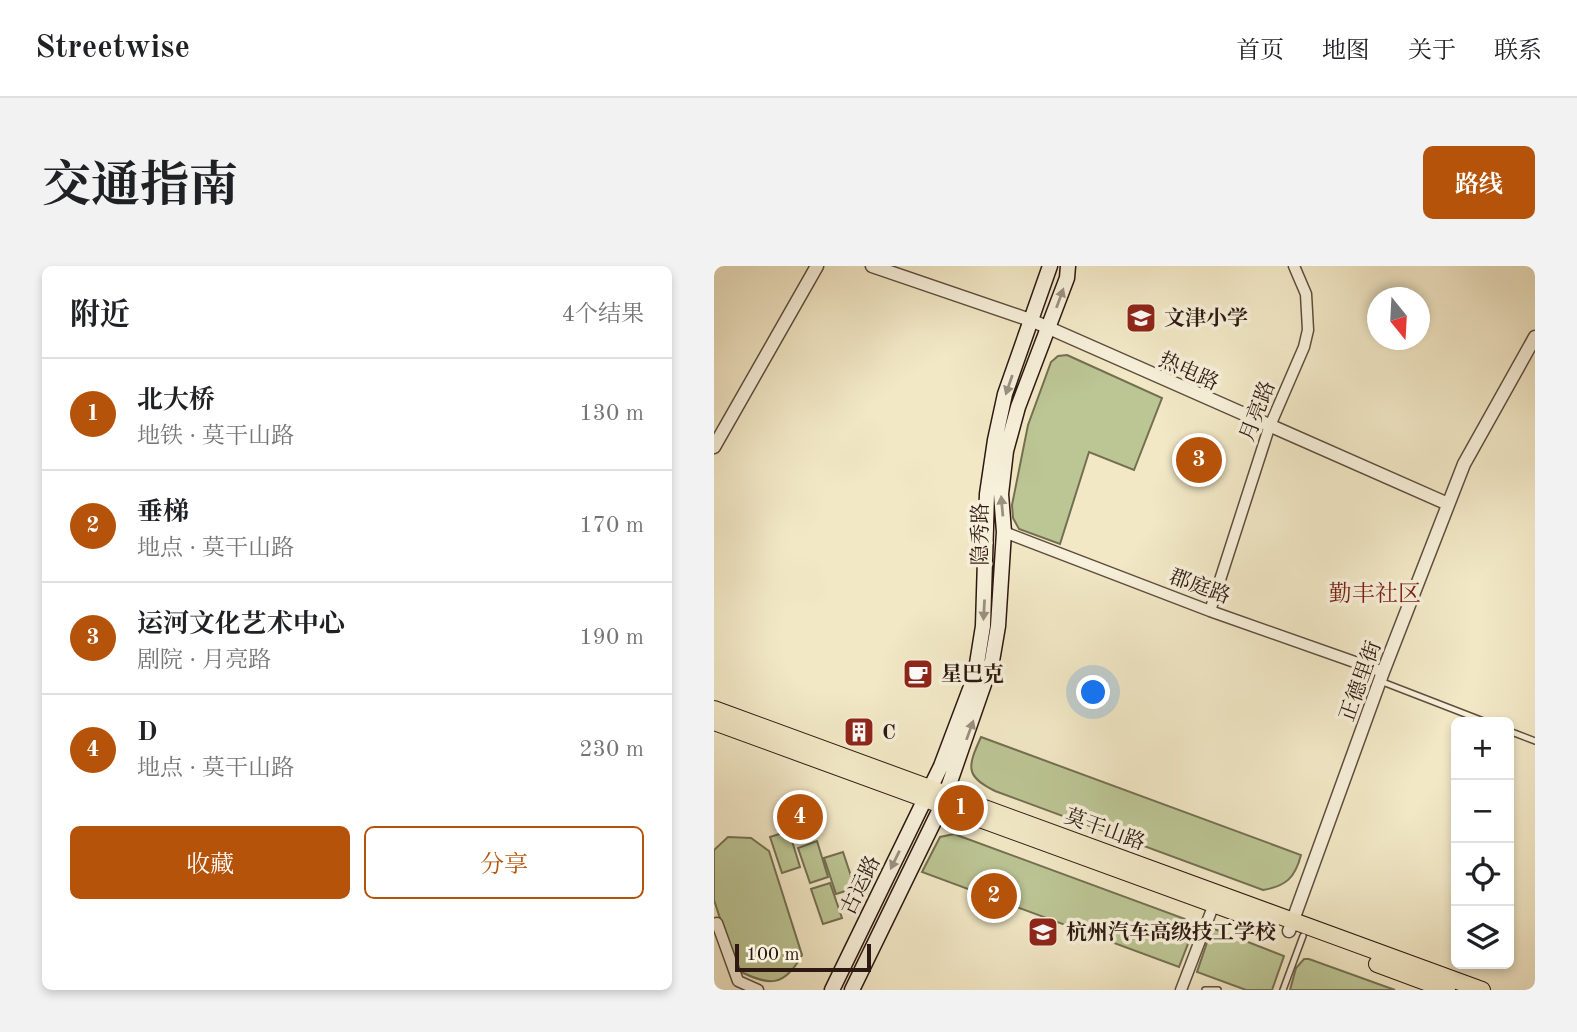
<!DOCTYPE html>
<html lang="zh">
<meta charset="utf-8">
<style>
:root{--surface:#fff;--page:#f2f2f2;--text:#202124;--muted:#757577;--line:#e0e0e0;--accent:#b45309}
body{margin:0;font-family:"Old Standard TT","Noto Serif SC",serif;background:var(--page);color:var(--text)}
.controls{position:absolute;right:21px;bottom:21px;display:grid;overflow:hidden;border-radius:10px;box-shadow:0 4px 10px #0003}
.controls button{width:63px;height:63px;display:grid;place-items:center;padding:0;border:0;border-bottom:2px solid var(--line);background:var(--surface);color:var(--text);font:35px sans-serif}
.compass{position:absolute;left:653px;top:21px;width:63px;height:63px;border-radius:50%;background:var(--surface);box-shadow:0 4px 10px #0003;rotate:162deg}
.scale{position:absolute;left:21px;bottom:18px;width:136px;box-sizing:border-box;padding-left:7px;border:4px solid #2d1911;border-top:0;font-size:19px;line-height:24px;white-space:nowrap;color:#2d1911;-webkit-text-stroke:5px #f7f0da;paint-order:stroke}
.you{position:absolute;left:380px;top:427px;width:24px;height:24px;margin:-18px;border:5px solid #fff;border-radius:50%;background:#1a73e8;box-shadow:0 0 0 10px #1a73e833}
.badge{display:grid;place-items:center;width:46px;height:46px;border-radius:50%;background:var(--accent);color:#fff;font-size:23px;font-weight:700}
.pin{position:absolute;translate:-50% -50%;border:4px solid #fff;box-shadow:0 2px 7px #0006}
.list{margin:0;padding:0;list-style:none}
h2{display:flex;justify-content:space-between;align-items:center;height:91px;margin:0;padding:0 28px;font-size:30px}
h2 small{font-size:23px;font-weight:400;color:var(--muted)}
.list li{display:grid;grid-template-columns:46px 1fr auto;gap:21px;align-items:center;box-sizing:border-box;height:112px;padding:0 28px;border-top:2px solid var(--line)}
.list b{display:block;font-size:26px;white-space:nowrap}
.list p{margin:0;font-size:23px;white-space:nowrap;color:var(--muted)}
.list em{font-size:23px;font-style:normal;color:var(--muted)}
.actions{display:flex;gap:14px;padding:21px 28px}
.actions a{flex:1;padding:16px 0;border:2px solid var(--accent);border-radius:10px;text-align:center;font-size:24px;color:var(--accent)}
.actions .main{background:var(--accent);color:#fff}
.icon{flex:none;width:38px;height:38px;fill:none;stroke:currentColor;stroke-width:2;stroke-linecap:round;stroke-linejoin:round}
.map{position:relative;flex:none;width:821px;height:724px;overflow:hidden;border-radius:10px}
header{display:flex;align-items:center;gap:42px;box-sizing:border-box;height:98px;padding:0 35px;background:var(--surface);border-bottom:2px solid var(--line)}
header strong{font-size:33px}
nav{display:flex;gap:38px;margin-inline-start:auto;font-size:24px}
.intro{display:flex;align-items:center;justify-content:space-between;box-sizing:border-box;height:168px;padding:0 42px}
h1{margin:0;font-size:49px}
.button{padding:18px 32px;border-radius:10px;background:var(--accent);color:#fff;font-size:24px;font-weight:700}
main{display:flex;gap:42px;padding:0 42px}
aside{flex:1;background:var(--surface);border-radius:10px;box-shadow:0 4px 10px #0003}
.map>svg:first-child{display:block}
.green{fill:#bcc594;stroke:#746f52;stroke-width:2}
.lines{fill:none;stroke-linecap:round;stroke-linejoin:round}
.service-casing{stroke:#5e4d3e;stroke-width:8}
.minor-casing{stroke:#5e4d3e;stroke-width:13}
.tertiary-casing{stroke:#5e4d3e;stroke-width:15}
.secondary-casing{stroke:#2d1911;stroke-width:17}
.primary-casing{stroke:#2d1911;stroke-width:18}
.service{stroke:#f7f0da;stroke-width:5}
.minor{stroke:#f7f0da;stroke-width:10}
.tertiary{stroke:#f7f0da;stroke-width:12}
.secondary{stroke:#f7f0da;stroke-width:14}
.primary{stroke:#f2e8c6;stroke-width:16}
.oneway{fill:#9c8f80}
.labels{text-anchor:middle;stroke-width:7;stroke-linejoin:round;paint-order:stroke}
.poi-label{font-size:21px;font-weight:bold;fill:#2d1911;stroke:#f7f0da;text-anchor:start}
.street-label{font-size:21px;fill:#2d1911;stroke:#f7f0da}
.neighbourhood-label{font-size:23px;fill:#7a1f14;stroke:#f7f0da}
</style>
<header>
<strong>Streetwise</strong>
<nav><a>首页</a><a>地图</a><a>关于</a><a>联系</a></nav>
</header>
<div class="intro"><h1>交通指南</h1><a class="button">路线</a></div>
<main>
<aside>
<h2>附近<small>4个结果</small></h2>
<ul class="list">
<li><span class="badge">1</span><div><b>北大桥</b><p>地铁 · 莫干山路</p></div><em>130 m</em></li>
<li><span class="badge">2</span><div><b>垂梯</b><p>地点 · 莫干山路</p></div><em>170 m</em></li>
<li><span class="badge">3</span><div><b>运河文化艺术中心</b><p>剧院 · 月亮路</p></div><em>190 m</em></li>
<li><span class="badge">4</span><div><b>D</b><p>地点 · 莫干山路</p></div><em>230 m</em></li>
</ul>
<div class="actions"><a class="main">收藏</a><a>分享</a></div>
</aside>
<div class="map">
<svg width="821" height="724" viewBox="0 0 821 724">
<rect width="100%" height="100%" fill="#f2e8c6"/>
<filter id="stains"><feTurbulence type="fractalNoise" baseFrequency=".00286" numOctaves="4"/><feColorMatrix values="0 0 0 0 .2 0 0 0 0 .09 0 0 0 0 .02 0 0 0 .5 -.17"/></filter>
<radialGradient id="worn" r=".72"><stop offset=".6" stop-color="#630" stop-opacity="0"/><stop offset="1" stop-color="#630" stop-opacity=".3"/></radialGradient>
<path class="green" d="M353 89 448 132 420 204 375 186 346 278 305 263 299 252 298 239 314 159 337 96 344 90Z
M267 471 587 589C581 612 572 620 549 624L281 525C250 510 254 500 267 471Z
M75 565 86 601 68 607 56 571Z
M240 568 482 657 465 701 208 606 226 571Z
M14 571 37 572 55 585 88 689C70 722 55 720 23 704L0 634V584Z
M103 575 114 611 96 617 84 582Z
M129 586 141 622 122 628 110 592Z
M116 617 128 652 109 658 97 623Z
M498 662 570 690 558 724H532L483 706Z
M590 693H595L681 724H576L582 702Z"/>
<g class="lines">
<g class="service-casing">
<path id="service" d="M666 415 772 456
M795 465 821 475
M491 724H504
M569 724 589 670"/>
</g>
<g class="minor-casing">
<path id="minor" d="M290 266 496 345 669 406
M496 345 555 162 590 81 594 64 592 28 580 0
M0 658 3 657 24 715 44 724
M467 724 500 638"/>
</g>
<g class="tertiary-casing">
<path id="tertiary" d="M158 0 319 55 734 238
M0 181 103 0
M575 665 669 406 750 198 821 71"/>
</g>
<g class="secondary-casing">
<path id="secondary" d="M118 724 227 500 261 410 269 360 273 228 281 174 291 128 336 0
M138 724 228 539 278 395 284 360 290 266 287 228 292 185 304 141 353 12 354 0"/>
</g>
<g class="primary-casing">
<path id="primary" d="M0 443 768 724
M0 456 540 653
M663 698 733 724"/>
</g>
<use href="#service" class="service"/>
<use href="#minor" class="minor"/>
<use href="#tertiary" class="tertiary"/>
<use href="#secondary" class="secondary"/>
<use href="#primary" class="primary"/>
</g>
<defs><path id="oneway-solid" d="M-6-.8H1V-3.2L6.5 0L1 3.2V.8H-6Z" transform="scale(1.75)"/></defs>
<g class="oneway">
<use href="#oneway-solid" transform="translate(346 32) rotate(-70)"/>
<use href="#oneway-solid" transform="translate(295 119) rotate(109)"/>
<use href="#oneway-solid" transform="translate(288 240) rotate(-95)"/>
<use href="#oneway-solid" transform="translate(270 344) rotate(93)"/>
<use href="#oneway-solid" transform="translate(256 464) rotate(-70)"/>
<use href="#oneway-solid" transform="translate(181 594) rotate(116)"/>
</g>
<defs>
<g id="school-square" transform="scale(1.575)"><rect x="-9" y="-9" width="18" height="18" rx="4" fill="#8f2418" stroke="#f7f0da"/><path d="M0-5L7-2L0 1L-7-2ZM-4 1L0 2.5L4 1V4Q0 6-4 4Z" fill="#fff"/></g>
<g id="cafe-square" transform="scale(1.575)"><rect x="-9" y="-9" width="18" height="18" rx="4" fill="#8f2418" stroke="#f7f0da"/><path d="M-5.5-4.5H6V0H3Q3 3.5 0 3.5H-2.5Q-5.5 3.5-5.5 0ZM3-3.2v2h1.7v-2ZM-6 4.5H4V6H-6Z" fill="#fff"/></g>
<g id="building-square" transform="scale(1.575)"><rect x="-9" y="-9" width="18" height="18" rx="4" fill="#8f2418" stroke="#f7f0da"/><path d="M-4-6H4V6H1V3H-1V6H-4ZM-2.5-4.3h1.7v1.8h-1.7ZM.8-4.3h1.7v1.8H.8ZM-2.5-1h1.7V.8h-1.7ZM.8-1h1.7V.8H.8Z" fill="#fff"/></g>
</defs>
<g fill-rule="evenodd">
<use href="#school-square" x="427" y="52"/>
<use href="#cafe-square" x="204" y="408"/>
<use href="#building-square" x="145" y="466"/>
<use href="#school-square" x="329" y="666"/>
</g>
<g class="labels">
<g class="poi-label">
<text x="450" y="59">文津小学</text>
<text x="227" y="415">星巴克</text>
<text x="168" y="473">C</text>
<text x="352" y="673">杭州汽车高级技工学校</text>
</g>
<g class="street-label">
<text transform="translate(475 105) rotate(24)" y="7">热电路</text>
<text transform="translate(543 145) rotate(-69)" y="7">月亮路</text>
<text transform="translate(266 268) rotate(-90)" y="7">隐秀路</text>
<text transform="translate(486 320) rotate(20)" y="7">郡庭路</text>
<text transform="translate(646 415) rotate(-70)" y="7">正德里街</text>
<text transform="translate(391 563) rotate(20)" y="7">莫干山路</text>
<text transform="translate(146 619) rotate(-64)" y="7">古运路</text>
</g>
<g class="neighbourhood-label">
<text x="661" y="335">勤丰社区</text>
</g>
</g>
<rect width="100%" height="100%" filter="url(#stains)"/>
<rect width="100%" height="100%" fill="url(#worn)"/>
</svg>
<div class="controls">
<button>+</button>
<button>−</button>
<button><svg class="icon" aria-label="locate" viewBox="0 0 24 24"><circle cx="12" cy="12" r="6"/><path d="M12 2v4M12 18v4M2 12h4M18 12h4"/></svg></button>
<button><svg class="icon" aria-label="layers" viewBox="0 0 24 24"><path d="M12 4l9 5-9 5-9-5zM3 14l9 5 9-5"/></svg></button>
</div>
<svg class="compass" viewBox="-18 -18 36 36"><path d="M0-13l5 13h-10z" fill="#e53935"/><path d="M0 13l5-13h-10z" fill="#757577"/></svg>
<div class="scale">100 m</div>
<div class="you"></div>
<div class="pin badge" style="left:247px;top:542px">1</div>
<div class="pin badge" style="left:280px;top:630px">2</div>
<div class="pin badge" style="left:485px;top:194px">3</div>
<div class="pin badge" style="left:86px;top:551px">4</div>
</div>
</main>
